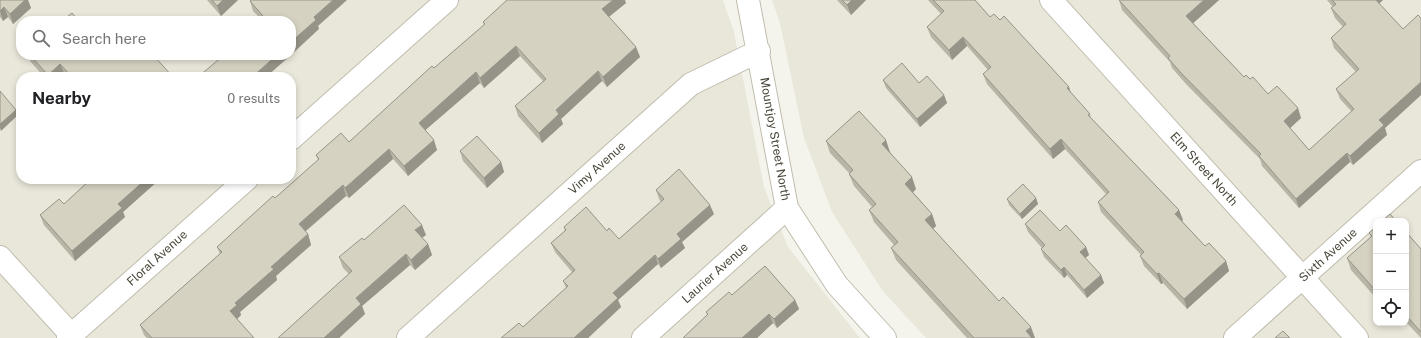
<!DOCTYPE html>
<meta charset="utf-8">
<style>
:root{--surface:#fff;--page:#f2f2f2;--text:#202124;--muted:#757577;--line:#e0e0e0}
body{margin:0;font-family:"Public Sans",sans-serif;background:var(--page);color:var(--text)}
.controls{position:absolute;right:12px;bottom:12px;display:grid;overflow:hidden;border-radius:8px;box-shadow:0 2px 6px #0003}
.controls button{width:36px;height:36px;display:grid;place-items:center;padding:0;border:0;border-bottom:1px solid var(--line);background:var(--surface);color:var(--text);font:20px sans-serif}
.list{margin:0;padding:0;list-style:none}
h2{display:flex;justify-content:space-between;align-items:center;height:52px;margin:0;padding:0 16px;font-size:17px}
h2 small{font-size:13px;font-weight:400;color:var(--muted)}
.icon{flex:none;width:22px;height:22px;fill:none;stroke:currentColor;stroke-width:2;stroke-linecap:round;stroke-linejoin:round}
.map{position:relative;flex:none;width:1421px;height:338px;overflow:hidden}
.search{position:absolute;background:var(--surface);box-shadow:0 2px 6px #0003;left:16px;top:16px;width:280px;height:44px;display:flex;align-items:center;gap:10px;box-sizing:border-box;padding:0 14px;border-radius:16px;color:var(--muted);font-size:15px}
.panel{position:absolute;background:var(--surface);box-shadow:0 2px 6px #0003;left:16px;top:72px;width:280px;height:112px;border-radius:16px}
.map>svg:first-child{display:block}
.residential{fill:#e9e7da;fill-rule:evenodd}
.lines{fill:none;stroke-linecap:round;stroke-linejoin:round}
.minor-casing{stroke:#c0bdae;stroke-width:24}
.minor{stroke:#fff;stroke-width:22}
.wall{fill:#b8b5a7}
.shaded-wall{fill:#969388}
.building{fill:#d6d2c2;stroke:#969388}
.labels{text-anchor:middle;stroke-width:3.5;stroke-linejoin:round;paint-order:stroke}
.street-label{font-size:12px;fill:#494639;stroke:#fff}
</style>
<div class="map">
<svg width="1421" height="338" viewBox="0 0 1421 338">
<rect width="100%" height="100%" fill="#f5f4ec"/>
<path class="residential" d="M0 0H723L734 32 764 187 788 247 860 338H0ZM21 21H291V55H21ZM21 77H291V179H21Z
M772 0H1421V338H926L882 290 832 212 804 138 780 23ZM1376 221H1406V323H1376Z"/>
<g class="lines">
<g class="minor-casing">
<path id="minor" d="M748 0 787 208 837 285 885 338
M1051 0 1357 338
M291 139 447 0
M0 257 74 338
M68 338 247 179
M408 338 691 84 759 51
M643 338 787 208
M1235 338 1421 171"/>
</g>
<use href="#minor" class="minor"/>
</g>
<path class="wall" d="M0 0H28L31 8 13 24 8 17 3 21 0 17Z
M207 0H238L221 16Z
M837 0H866L851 15Z
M928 0H975L990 17 1000 20 1069 87 1071 93 1090 114 1091 118 1179 210 1183 220 1182 221 1205 246 1226 261 1229 271 1187 309 1163 283 1161 284 1144 266 1140 256 1141 255 1101 212 1098 202 1106 194 1065 149 1053 159 987 84 983 74 988 70 967 46 952 60 931 37 927 27 941 14Z
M1119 0H1219L1193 23 1244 77 1250 79 1268 94 1301 118 1290 128 1309 150 1352 112 1340 99 1336 89 1356 72 1334 48 1331 38 1343 27 1335 18 1331 8 1333 7 1327 0H1383L1379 4 1403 29 1421 18V95L1385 128 1387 135 1353 165 1350 162 1299 208 1262 166 1260 159 1186 84 1172 68 1170 62 1122 10Z
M250 1 318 26 319 29 261 19 253 11Z
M626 3 609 17 636 47 640 57 607 87 602 81 561 119 563 124 542 143 518 116 515 106 543 81 520 56 484 88 480 83 425 130 437 150 408 176 393 159 349 198 346 196 305 232 308 234 311 245 276 276 277 280 240 312 241 315 237 319 254 338H147L144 335 140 325 220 254 217 247 275 198 318 160 316 155 349 142 484 25 483 22Z
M28 55H109L112 59 173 77H67L64 73 60 77H44L30 61Z
M883 80 919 83 944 95 947 103 920 127 886 88Z
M826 141 890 152 916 189 913 192 932 214 936 226 933 229 999 301 1035 338H967L896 260 891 248 894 245 874 222 869 210 872 207 854 186 849 174H850L830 153Z
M460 151 501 162 504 172 487 188 463 161Z
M91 179H160L123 212 125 217 75 261 44 225 40 215 64 204Z
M656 190 714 214 682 242 685 248 661 268 658 264 618 300 621 307 588 338H501L523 327 566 288 563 281 572 272 555 252 551 243 565 231 564 227 607 231 619 239 661 202 659 199Z
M1036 198 1038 204 1022 219 1009 205 1007 199Z
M1025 224 1060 231 1086 247 1089 255 1085 258 1101 275 1104 283 1087 298 1067 275 1064 278 1044 257 1041 249 1042 248 1028 232Z
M1376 227V298L1351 270 1347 258 1371 237 1369 233Z
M1406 232 1421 249V338L1406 322Z
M426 235 422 238 428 244 432 255 415 270 410 265 362 306 365 314 339 338H278L349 274 343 268 339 257 364 240Z
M732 295 795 300 799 309 777 328 773 323 757 338H683L707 315 706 312Z"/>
<path class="shaded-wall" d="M25 0H28L31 8 13 24 10 14Z
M223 0H238L221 16 217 6Z
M333 0H347L318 26 319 29 291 55V42L314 17Z
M613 0H625L626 3 606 19 602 9Z
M852 0H866L851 15 847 5Z
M1204 0H1219L1190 26 1186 16Z
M1374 0H1383L1376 6Z
M4 7 8 17 3 21 0 11Z
M963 37 967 46 952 60 949 50Z
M516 46 520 56 484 88 480 78Z
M636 47 640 57 607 87 603 77Z
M277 55H291L266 77H252Z
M60 64 64 73 60 77H48V75Z
M598 71 602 81 561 119 563 124 542 143 539 133 556 110Z
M476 72 480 83 422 133 419 123Z
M1421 82V95L1385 128 1387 135 1353 165 1350 156 1379 120Z
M1069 87 1072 97 1067 88Z
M944 95 947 103 920 127 917 119Z
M1298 108 1301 118 1287 131 1284 121Z
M16 110 18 115 1 131 0 128V124Z
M1061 139 1065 149 1053 159 1050 149Z
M434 140 437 150 408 176 404 166Z
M886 140 890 152 886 156 882 144Z
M389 149 393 159 349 198 345 188Z
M1347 153 1350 162 1299 208 1296 199Z
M501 162 504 172 487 188 484 178Z
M912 177 916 189 909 196 905 184Z
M146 179H160L123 212 125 217 75 261 72 251 118 204Z
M343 185 346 196 302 234 299 224Z
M1036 198 1038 204 1022 219 1020 214Z
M710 205 714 214 682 242 685 248 661 268 658 259 677 234Z
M1179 210 1183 220 1179 224 1175 214Z
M932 214 936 226 929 232 925 220Z
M422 225 426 235 419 240 415 230Z
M308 234 311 245 276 276 277 280 240 312 241 315 234 322 230 311 235 303 271 267Z
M428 244 432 255 415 270 411 260Z
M1086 247 1089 255 1083 260 1080 252Z
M406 254 410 265 362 306 365 314 339 338H324L356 298Z
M655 255 658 264 618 300 621 307 588 338H574L613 293Z
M1226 261 1229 271 1187 309 1184 299Z
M1064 267 1067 275 1064 278 1061 270Z
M1159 273 1163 283 1161 284 1157 274Z
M1101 275 1104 283 1087 298 1084 290Z
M795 300 799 309 777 328 774 319Z
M769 314 773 323 757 338H742Z
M1031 327 1035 338H1029L1026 331Z"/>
<path class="building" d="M0 0H25L10 14 4 7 0 11Z
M212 0H223L217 6Z
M251 0H333L314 17 316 20 291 42V21H258L263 16 250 1Z
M507 0H613L602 9 636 47 603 77 598 71 556 110 559 114 539 133 515 106 546 79 516 46 480 78 476 72 419 123 434 140 404 166 389 149 345 188 343 185 299 224 308 234 271 267 274 269 235 303 237 305 230 311 254 338H152L140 325 222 252 217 247 273 196 275 198 319 159 316 155 341 133 349 142 432 66 434 68 485 24 483 22Z
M842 0H852L847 5Z
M933 0H975L990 17 994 14 1000 20 1004 16 1069 87 1067 88 1090 114 1088 115 1179 210 1175 214 1205 246 1209 243 1226 261 1184 299 1159 273 1157 274 1140 256 1144 252 1098 202 1109 192 1061 139 1050 149 983 74 991 67 963 37 949 50 927 27 944 11Z
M1119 0H1204L1186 16 1244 77 1246 75 1250 79 1253 77 1268 94 1277 86 1298 108 1284 121 1309 150 1354 109 1336 89 1359 69 1331 38 1346 24 1331 8 1336 4 1332 0H1376L1403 29 1418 15 1421 18V82L1379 120 1384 125 1350 156 1347 153 1296 199 1259 156 1261 154 1182 74 1168 58 1170 56Z
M72 13 79 21H62Z
M30 55H109L112 59 117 55H153L173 77H72L60 64 48 75Z
M224 55H277L252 77H198Z
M902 63 919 83 927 76 944 95 917 119 883 80Z
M0 91 16 110 0 124Z
M859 111 886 140 882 144 912 177 905 184 932 214 925 220 999 301 1003 297 1031 327 1026 331 1032 338H974L891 248 898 242 869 210 876 204 849 174 853 170 826 141Z
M477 136 501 162 484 178 460 151Z
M679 169 710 205 677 234 681 239 658 259 655 255 613 293 618 298 574 338H501L519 323 523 327 568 286 563 281 575 270 551 243 566 230 564 227 586 207 607 231 609 228 619 239 664 199 656 190Z
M91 179H146L118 204 122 208 72 251 40 215 59 199 64 204Z
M1023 184 1036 198 1020 214 1007 199Z
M404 205 422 225 415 230 428 244 411 260 406 254 356 298 361 304 324 338H278L352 271 339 257 362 238 364 240Z
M1040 210 1060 231 1066 225 1086 247 1080 252 1101 275 1084 290 1064 267 1061 270 1041 249 1045 245 1025 224Z
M1390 214 1396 221H1382Z
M1376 227V291L1347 258 1372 236 1369 233Z
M1406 232 1421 249V332L1406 315Z
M765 266 795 300 774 319 769 314 742 338H683L708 314 706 312 729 292 732 295Z
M1283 331 1290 338H1275Z"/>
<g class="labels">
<g class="street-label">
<text transform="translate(775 139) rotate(80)" y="4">Mountjoy Street North</text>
<text transform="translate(597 168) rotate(-42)" y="4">Vimy Avenue</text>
<text transform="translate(1204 169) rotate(48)" y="4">Elm Street North</text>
<text transform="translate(1328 255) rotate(-42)" y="4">Sixth Avenue</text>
<text transform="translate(157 258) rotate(-42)" y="4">Floral Avenue</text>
<text transform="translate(715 273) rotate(-42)" y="4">Laurier Avenue</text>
</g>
</g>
</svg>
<div class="controls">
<button>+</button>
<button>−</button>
<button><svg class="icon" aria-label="locate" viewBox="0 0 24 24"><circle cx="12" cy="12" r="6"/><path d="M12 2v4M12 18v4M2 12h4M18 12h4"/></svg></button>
</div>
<div class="search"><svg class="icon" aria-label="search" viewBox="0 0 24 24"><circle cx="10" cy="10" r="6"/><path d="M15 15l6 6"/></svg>Search here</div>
<section class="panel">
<h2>Nearby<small>0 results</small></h2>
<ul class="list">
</ul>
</section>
</div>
